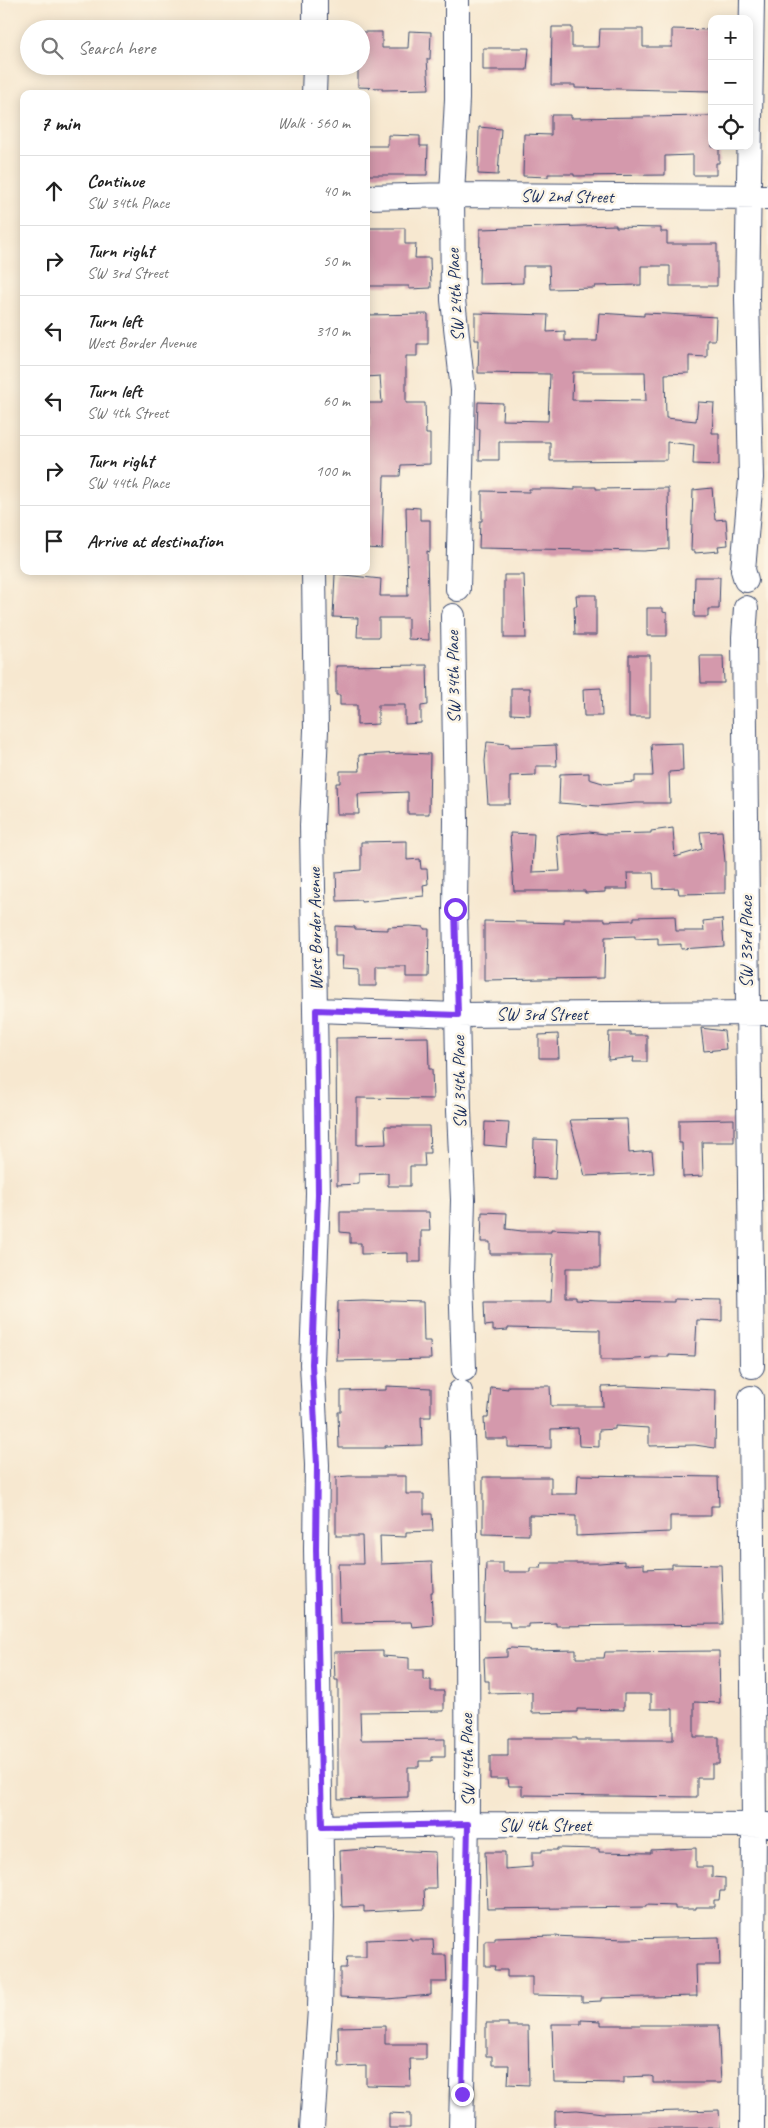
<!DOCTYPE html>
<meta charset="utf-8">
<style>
:root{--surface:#fff;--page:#f2f2f2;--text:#222;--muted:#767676;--line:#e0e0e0}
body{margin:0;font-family:Caveat,sans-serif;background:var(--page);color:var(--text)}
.controls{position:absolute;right:15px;top:15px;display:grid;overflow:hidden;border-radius:10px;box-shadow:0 2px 12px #0003}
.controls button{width:45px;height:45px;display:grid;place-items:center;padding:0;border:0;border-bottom:1px solid var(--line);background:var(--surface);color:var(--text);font:25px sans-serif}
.stop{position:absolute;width:15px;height:15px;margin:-11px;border:4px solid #7c3aed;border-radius:50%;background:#fff}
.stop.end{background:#7c3aed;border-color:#fff;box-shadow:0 1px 5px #0008}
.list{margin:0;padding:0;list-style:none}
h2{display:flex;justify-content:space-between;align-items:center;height:65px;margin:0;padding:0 20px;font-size:21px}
h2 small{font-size:16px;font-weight:400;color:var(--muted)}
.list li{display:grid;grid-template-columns:32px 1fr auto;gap:15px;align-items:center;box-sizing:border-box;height:70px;padding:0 20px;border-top:1px solid var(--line)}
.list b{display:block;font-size:19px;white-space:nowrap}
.list p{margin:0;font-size:16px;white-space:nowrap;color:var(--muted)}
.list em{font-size:16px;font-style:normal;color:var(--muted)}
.icon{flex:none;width:28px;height:28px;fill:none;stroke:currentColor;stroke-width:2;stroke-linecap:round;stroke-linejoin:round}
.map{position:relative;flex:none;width:768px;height:2128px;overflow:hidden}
.search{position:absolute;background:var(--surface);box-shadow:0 2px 12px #0003;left:20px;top:20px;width:350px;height:55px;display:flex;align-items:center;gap:12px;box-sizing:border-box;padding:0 18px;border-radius:28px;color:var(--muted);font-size:19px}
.panel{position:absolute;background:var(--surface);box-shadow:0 2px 12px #0003;left:20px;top:90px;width:350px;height:485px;border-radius:10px}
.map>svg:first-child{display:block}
.building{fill:#d499ac;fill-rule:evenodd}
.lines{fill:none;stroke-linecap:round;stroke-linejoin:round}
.minor-casing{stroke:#3c4b6f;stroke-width:26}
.minor{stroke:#fff;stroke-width:24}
.route{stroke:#7c3aed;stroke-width:6}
.labels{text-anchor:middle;stroke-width:5;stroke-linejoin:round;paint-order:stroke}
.street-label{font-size:18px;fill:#1b2f5e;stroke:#fcf5e5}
</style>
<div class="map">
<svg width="768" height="2128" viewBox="0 0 768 2128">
<rect width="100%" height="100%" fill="#fcf5e5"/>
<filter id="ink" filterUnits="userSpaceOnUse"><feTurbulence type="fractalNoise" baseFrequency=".02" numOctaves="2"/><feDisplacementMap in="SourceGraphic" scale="10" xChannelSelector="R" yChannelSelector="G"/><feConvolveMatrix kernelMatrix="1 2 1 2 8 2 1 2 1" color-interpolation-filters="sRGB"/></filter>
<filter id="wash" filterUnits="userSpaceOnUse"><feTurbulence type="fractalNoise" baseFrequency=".0096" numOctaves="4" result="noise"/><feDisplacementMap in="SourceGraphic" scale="20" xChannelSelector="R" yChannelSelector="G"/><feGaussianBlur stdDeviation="1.12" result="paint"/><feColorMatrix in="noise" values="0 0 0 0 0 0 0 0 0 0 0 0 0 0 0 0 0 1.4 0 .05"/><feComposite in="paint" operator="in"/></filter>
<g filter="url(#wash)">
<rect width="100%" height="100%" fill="#f7e8d0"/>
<g id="blocks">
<path class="building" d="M552 27H572V47H599L600 29H643V47H672V29L712 30V91L575 88V85H551Z
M409 31 431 32 430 59H427L429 89 382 90V88L358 87V66H361V32H382V48H408Z
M483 48H529L527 70H483Z
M551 115H571V118L712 116V147H719V163H716V175H693V155L665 156V175L574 176V174H548V177L523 176 524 134 551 135Z
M479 127 501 129 498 175 478 174Z
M388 135 420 136V146H428L427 175H366V146H388Z
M616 225V227L661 228V232H667V244H717V286H670V266H641V285L595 286V288L550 289 549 266H523V283L479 284 480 229Z
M366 228H405V244H416L415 258H430L431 288 409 289V286H366Z
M475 313 548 315 547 332 565 331V341H597L599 313 644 316V313L667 314 716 317 715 340H707V357L689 356V373L665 374 666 418 696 421 698 402 714 403 712 433H719V465L693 464 694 445 667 442V460L550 461V442H499V460H479L480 429H477L478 402 503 403 502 420 548 421 550 374 478 373 479 340H475ZM573 372H645L646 401 572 400Z
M428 314V344H417V356H406V403H425L426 434H430V464L401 465 400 476H384L382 549 366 548V403H382L380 376 366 377V315Z
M575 487H596V489L668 488 669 549 644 551 479 548 480 521H482V491L529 492V489H553L575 490Z
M712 488 715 520 726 519 728 545 718 546 719 551 695 553V551H691L693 490Z
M406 507 420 508V520H430V552L427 551 429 640 408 639V618H379V637H357L358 618 333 617 335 574 381 579 380 596H408Z
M504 575H524L526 638H504Z
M695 577H720L719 609H708V617H694Z
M576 595H596V635H575L574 606H577Z
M647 608H663V612L667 613V636H647Z
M629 655H650V717H629Z
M700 656H723L724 683H701Z
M427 665 428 705 421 706V723L405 724V705H378V724L357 725V705H340V695H336V666Z
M511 688H530V715L511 714Z
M601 688 602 716H584L583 689Z
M487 742 509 744V747L556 745 557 766H536V775L510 776V804H488L485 761Z
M682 743 683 771 669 772 670 803H636L599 806 559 803 560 774 589 773V779L606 784 635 782V776H653L651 744Z
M405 753 430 754 429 814H408V792L358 794 359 814H337L336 783H340V771H360L359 755Z
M673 828 675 857 702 849 700 832 722 831 725 861V893L679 894 678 888 654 889 653 873H627L628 889H605V892L585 893V891H514L510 833 534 834 532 872 560 871 557 835 589 832 605 834 651 833V831Z
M407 841V860L420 859 421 869H427L428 884 423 885 424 896 361 902V900L337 901 336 872 361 870V842Z
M675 916 676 931H704L703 921 722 919 724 946 681 949V944L658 945V938L635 939V936L605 937 604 978 484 980V921L564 923V919H605V921L634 920V917Z
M335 926 355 927V929L388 930V927L410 926 424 927V929H429L428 977H406V967H376V986H359V969L342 968 343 956H335Z
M701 1028 724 1031 726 1049 704 1051Z
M609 1032H630V1035H647V1062H633L634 1057 608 1060Z
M558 1034 559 1058H539V1035Z
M428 1037 429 1069H432L433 1099 357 1098V1145L386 1144 385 1126H429L430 1153H424L425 1166H410V1186H388V1173L359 1174V1184L337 1185 336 1038Z
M627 1119 629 1153 652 1151 654 1173 585 1176 570 1120Z
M734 1119V1142H702L703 1176 683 1177 682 1143H679V1120Z
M485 1122 509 1123 507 1147 484 1145Z
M534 1139 557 1140 555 1179 533 1178Z
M340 1212H429L430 1231H421V1262H408V1253L361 1254V1243H350V1233L340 1232Z
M482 1212 507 1213 506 1229 522 1231H551V1229L600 1231V1268H566V1297H576V1300L599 1301 674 1302V1299L722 1300V1321L697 1320 695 1356 669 1355V1357H651V1358L622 1360H600V1330L508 1328V1330L493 1331V1325L485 1326 484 1302H551L553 1254H490V1242H481Z
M363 1300 423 1302 424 1341H430L431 1359 337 1361 338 1301Z
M386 1386 431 1388V1417H421L422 1445 385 1446V1448H339L338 1412H341V1391L386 1390Z
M508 1386H550L551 1406H603L602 1387 626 1386 716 1390 715 1448 695 1445 649 1446V1428L615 1426V1429L599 1430V1447L579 1446 578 1428 551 1429V1448L508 1447V1439H485L484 1418H488L491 1387 508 1389Z
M578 1475 718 1477 719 1506H711V1516H670V1532L576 1536V1516L529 1515V1535L483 1534V1477H551V1494H577Z
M349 1476H406V1494H424V1514H432L433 1531 406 1532V1537L380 1536 381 1564 432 1562 433 1592H431L433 1625 412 1627 411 1622 340 1623 338 1564H363L362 1536H336V1477Z
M624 1561V1565L644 1564V1569L672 1568V1564L721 1565 723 1624 556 1626V1623L528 1624V1627H510L509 1621H484L486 1563H503V1572H530V1568H541L542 1563H600Z
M511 1648 529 1649V1651L576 1650V1658H604L605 1652 719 1651 720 1703 694 1702V1737H719V1764H712V1778H697V1797L522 1795V1786H509L508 1779H490V1756H508V1738H577V1740H673V1709H651V1694H624V1710L577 1709V1712L532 1713V1692L489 1693V1681H485L484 1658 507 1657V1649Z
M383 1651V1656L409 1658V1670H423V1680H431V1691H444V1711L360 1712 361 1740 445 1739V1757H432V1761H419V1767H408V1797L338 1799V1680H335L334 1652Z
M557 1848 599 1849V1852L651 1853V1850L696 1848V1867H712V1877L725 1878V1891H720L719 1900H714V1907H696V1909H675V1906L646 1905V1907L487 1909 485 1852H505V1869L532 1867V1852H542V1850H557Z
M363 1849 435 1852 436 1889H424L425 1909 364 1912V1906L342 1907 340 1851Z
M553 1936 624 1939 719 1937 720 1965H696L697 1996 601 1998V2001L582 2002V1996L532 1995V1977H507V1970H494L495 1966H485V1941H495V1938Z
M411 1938V1940H433L434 1955H446L447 1982H431V1995L387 1999 340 1997V1968H346L347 1957H366V1940Z
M581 2020 601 2021V2025H718L721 2083H653V2077L650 2076 624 2077V2083L554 2082 552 2024H581Z
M486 2023H508V2026H528L529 2085 508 2084 509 2065H492V2056H486Z
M385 2026V2044H426V2059H410L411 2086 366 2085V2066L339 2067 338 2027Z
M577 2110 603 2113 719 2110 720 2128H555V2111Z
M389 2113 410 2114V2128H389Z"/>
</g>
</g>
<g filter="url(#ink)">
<use href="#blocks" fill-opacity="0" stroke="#3c4b6f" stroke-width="1"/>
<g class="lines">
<g class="minor-casing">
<path id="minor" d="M315 0V29
M457 0V99L452 195 453 300 463 390 458 589
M314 94 315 66
M366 197 452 195 768 197
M746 580 743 570 751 478 747 298 752 0
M746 608 744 637 752 1366
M453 616 456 820 455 909 459 1111 463 1200 461 1277 464 1369
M316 1010 457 1015 768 1013
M460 1392C472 1637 467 1883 461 2128
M751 1398 754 1825 752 2128
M322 1827 468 1824 768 1825
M312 2128 320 2009 322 1917 316 1549 317 1465 312 1364 318 1194 312 826 316 730 314 571"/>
</g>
<use href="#minor" class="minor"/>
</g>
</g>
<g class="lines" filter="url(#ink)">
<path class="route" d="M455 909 458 1015 316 1010 318 1194 312 1364 317 1465 316 1549 322 1827 468 1824 462 2094"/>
</g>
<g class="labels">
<g class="street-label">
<text transform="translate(567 196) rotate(1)" y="6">SW 2nd Street</text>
<text transform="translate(455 295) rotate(-93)" y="6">SW 24th Place</text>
<text transform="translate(453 677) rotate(-91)" y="6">SW 34th Place</text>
<text transform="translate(315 929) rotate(-91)" y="6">West Border Avenue</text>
<text transform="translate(746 942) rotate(-90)" y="6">SW 33rd Place</text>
<text x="542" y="1020">SW 3rd Street</text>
<text transform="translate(459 1082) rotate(-91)" y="6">SW 34th Place</text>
<text transform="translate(467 1760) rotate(-91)" y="6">SW 44th Place</text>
<text x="545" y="1831">SW 4th Street</text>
</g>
</g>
</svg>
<div class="controls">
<button>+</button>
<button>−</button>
<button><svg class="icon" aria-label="locate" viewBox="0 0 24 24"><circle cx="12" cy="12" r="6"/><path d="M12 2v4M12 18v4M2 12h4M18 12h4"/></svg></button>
</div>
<div class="stop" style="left:455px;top:909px"></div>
<div class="stop end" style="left:462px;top:2094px"></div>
<div class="search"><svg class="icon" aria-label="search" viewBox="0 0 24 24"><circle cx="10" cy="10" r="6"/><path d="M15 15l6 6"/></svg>Search here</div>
<section class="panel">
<h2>7 min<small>Walk · 560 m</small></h2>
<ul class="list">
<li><svg class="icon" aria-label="ahead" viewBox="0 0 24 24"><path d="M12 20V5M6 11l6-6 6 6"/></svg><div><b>Continue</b><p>SW 34th Place</p></div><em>40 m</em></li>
<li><svg class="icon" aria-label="right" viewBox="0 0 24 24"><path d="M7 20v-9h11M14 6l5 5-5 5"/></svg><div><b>Turn right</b><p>SW 3rd Street</p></div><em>50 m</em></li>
<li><svg class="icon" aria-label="left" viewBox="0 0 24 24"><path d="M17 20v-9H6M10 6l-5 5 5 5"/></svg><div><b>Turn left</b><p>West Border Avenue</p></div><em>310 m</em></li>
<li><svg class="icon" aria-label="left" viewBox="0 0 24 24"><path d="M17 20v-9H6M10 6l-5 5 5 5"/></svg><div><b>Turn left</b><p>SW 4th Street</p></div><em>60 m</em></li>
<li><svg class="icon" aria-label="right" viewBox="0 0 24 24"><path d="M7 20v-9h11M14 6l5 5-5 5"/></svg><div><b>Turn right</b><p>SW 44th Place</p></div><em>100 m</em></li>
<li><svg class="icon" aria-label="arrive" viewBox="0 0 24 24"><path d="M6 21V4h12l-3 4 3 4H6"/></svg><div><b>Arrive at destination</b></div></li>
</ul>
</section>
</div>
